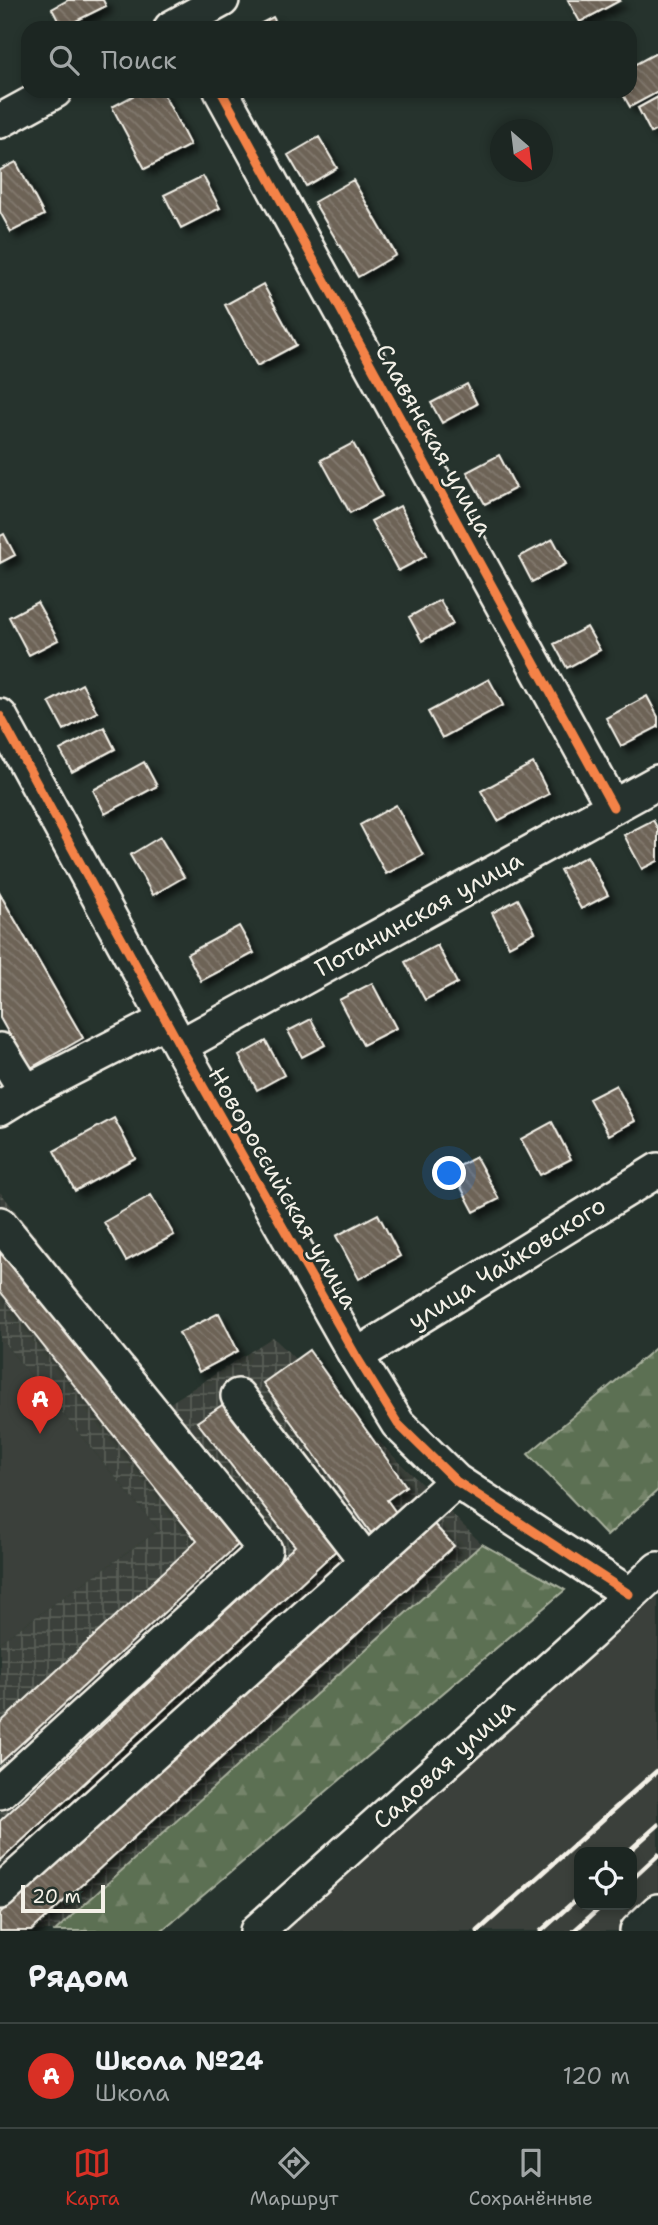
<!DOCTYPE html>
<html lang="ru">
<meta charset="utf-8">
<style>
:root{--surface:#1c2622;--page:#29322f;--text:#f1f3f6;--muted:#a0a5a5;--line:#3a4340;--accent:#d93025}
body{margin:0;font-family:"Shantell Sans",sans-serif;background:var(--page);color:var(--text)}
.controls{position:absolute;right:21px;bottom:21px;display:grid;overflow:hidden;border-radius:14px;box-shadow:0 4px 10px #0003}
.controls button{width:63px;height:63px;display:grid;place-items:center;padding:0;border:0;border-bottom:2px solid var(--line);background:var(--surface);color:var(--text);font:35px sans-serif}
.compass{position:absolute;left:490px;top:119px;width:63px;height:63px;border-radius:50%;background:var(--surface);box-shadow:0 4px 10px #0003;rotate:152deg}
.scale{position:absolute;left:21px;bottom:18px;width:84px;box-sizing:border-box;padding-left:7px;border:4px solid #f4f1e8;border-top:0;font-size:19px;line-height:24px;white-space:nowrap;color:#f4f1e8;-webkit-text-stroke:5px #26332d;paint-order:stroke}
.you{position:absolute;left:450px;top:1174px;width:24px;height:24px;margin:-18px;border:5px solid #fff;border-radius:50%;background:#1a73e8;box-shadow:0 0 0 10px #1a73e833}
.badge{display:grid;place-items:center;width:46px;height:46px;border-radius:50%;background:var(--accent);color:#fff;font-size:23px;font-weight:700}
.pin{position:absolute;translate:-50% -58px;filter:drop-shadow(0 2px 4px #0008)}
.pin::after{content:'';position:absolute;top:37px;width:24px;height:21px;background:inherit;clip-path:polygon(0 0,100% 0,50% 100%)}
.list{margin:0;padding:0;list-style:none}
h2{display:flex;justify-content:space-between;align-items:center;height:91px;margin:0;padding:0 28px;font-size:30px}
h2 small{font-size:23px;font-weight:400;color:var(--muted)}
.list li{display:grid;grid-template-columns:46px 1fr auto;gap:21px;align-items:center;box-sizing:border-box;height:105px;padding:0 28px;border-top:2px solid var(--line)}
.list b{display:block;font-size:26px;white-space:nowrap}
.list p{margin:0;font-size:23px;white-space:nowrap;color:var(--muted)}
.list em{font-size:23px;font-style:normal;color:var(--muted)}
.icon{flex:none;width:38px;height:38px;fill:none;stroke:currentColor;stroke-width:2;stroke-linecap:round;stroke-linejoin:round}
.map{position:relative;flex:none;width:658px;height:1931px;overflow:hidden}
.search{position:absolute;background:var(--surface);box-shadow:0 4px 10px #0003;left:21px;right:21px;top:21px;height:77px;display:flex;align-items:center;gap:18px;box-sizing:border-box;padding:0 24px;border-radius:21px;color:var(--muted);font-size:26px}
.sheet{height:196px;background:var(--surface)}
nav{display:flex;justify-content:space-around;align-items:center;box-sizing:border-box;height:98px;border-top:2px solid var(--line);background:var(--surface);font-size:19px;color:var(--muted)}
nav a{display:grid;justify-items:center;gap:4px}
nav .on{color:var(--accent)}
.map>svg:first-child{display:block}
.built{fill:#3b413a;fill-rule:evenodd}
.industrial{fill:url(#industrial-grid)}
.forest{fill:url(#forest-firs);stroke:#a8b09d;stroke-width:2}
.building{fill:url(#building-back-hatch);stroke:#f4f1e8;stroke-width:2;filter:url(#shadow)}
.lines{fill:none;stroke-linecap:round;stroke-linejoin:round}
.minor-casing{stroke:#f4f1e8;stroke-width:38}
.minor{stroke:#26332d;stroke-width:33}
.rail{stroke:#f4f1e8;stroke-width:5}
.cycleway-casing{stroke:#26332d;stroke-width:13}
.cycleway{stroke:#f48246;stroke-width:9}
.labels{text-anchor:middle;stroke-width:5;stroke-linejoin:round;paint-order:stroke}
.street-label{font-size:24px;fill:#f4f1e8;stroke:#26332d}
</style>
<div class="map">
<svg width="658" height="1931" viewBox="0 0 658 1931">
<defs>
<pattern id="industrial-grid" width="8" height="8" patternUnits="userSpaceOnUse" patternTransform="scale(1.75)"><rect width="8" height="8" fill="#3b413a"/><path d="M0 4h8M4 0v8" fill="none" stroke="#585d56"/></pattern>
<pattern id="forest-firs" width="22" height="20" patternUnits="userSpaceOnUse" patternTransform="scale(1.75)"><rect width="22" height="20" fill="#5c6f52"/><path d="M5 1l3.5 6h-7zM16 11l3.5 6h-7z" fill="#74846b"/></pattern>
<pattern id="building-back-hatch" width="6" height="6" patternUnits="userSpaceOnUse" patternTransform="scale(1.75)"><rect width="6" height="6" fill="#6d6357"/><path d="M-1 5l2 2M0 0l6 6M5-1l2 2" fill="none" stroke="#827a6f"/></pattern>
<filter id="shadow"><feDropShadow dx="6" dy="6" stdDeviation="3.5" flood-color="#0009"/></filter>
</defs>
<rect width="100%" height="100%" fill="#26332d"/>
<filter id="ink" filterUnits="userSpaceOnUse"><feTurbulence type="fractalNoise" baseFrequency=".0143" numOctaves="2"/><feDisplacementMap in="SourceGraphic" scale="14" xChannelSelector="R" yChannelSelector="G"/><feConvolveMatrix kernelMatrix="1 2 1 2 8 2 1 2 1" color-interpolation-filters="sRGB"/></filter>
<g filter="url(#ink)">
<path class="built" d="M0 1338 159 1530 0 1642Z
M658 1597V1931H264H265ZM579 1852H632V1905H579Z"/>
<path class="industrial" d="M0 1192 170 1403 273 1337 482 1544 55 1931H0V1642L159 1530 0 1338Z"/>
<path class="forest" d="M658 1346V1490L607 1536 528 1454Z
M482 1544 565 1590 161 1931H55Z"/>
<path class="building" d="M68 0H103L106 6 62 28 52 9Z
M568 0H621L580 22Z
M273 17 279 28H252Z
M658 52V92L630 107 621 91H630V67Z
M142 91H162L190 145 145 169 112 107Z
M658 97V129L651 133 638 108Z
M319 137 337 168 306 186 288 155Z
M16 162 44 215 11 232 0 212V170Z
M203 176 220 208 181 228 164 195Z
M353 180 396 255 358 277 314 202Z
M263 284 296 345 257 366 225 305Z
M467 384 477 404 442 423 431 403Z
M353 443 382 496 350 513 321 460Z
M499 455 516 488 485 504 467 472Z
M400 506 426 556 398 571 371 521Z
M4 534 15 555 0 563V536Z
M553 539 566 564 532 582 519 557Z
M440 600 453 624 422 641 409 617Z
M37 602 58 640 29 655 9 617Z
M587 627 600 650 567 668 554 644Z
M489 679 503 705 442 738 428 712Z
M82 684 97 712 64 730 49 702Z
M647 696 658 717V727L621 746 606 718Z
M104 727 115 749 72 772 60 750Z
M144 762 157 786 105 814 93 790Z
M533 763 549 794 498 821 481 791Z
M396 805 423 855 386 874 360 825Z
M653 820 658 829V861L642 869 624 835Z
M160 837 184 877 153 895 130 855Z
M587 856 608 895 581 909 560 870Z
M0 894 83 1038 29 1069 0 1018Z
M518 899 535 932 509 946 492 913Z
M239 926 254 953 201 981 187 954Z
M437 945 457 983 425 1000 405 962Z
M372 983 396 1028 363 1045 339 1000Z
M311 1019 325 1045 302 1057 288 1031Z
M266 1041 284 1075 257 1090 239 1056Z
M616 1085 635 1121 609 1135 589 1099Z
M114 1118 135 1158 75 1191 54 1151Z
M552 1122 571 1159 540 1175 521 1139Z
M476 1157 499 1199 474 1212 452 1170Z
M151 1195 174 1235 126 1261 104 1222Z
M378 1214 400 1256 359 1279 336 1236Z
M0 1241 241 1542 0 1763V1723L197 1541 0 1291Z
M219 1313 238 1351 199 1372 179 1333Z
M309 1350 406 1486 387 1500 397 1514 371 1533 263 1383Z
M228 1401 340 1547 0 1861V1821L295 1546 197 1422Z
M431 1521 454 1546 31 1931H0V1913Z"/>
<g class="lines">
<g class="minor-casing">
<path id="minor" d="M171 28 222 0
M221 91 613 807
M0 121 55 91
M0 716 180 1046 356 1356 398 1424 456 1481 629 1594
M180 1046 658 782
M0 1050 26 1092
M0 1108 26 1092 166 1020
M0 1224 265 1550 0 1792
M356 1356 658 1170
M238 1396 367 1562
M0 1892 456 1481
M257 1931 590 1633 658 1569
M637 1931 658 1911"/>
</g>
<use href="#minor" class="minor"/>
<path class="rail" d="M628 1852 658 1825
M632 1879 658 1855
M478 1931 658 1770
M541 1931 579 1897
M574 1931 603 1905"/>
<g class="cycleway-casing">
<path id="cycleway" d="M221 91 613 807
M0 716 180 1046 356 1356 398 1424 456 1481 629 1594"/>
</g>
<use href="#cycleway" class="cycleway"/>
</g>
</g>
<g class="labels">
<g class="street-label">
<text transform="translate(434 440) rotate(61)" y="8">Славянская улица</text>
<text transform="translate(419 914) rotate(-29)" y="8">Потанинская улица</text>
<text transform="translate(283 1188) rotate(60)" y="8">Новороссийская улица</text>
<text transform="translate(507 1263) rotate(-32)" y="8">улица Чайковского</text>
<text transform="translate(444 1764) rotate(-42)" y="8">Садовая улица</text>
</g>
</g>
</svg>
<div class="controls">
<button><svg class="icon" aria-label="locate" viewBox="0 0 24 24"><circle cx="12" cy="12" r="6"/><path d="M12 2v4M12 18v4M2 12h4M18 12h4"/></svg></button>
</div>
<svg class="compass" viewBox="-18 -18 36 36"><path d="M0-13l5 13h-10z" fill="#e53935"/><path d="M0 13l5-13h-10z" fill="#a0a5a5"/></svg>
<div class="scale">20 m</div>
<div class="you"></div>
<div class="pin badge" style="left:40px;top:1434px">A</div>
<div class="search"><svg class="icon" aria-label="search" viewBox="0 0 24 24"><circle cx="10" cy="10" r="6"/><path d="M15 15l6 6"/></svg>Поиск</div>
</div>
<section class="sheet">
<h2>Рядом<small></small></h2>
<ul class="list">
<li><span class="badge">A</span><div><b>Школа №24</b><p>Школа</p></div><em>120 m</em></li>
</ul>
</section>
<nav>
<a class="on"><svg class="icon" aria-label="map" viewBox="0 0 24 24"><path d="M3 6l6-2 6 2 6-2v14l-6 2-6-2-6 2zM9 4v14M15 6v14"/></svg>Карта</a>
<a><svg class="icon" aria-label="directions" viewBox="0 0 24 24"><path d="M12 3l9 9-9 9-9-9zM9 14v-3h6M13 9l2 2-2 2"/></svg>Маршрут</a>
<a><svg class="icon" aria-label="saved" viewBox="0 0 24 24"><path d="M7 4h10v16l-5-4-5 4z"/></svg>Сохранённые</a>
</nav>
